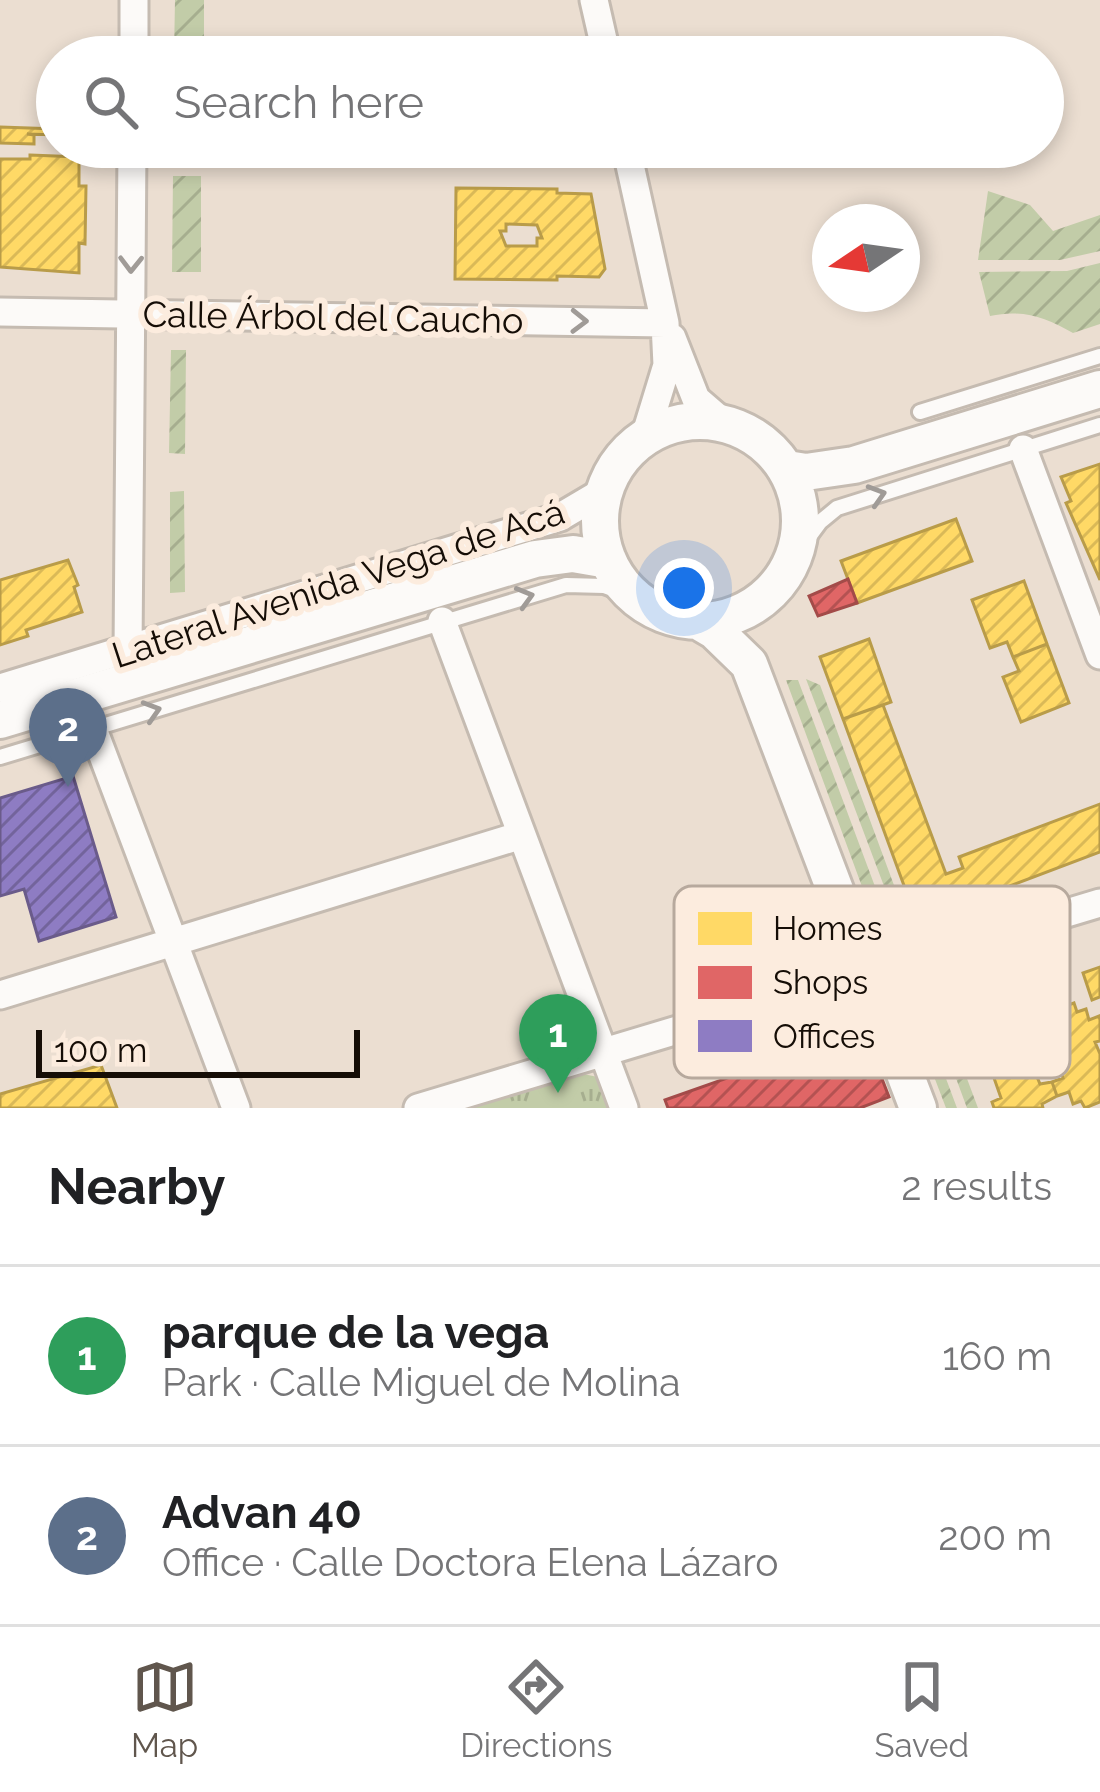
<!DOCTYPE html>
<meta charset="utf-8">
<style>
:root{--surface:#fff;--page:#f2f2f2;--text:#202124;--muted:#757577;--line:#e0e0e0;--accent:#60564d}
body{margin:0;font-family:Raleway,sans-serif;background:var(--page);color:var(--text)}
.compass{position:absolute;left:812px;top:204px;width:108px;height:108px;border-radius:50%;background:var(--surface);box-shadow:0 6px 18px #0003;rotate:257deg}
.scale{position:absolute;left:36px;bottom:30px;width:324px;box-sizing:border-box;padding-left:12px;border:6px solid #150d06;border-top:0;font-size:33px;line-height:42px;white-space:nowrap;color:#150d06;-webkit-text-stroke:9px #fcecde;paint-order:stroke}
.you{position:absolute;left:684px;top:588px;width:42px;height:42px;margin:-30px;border:9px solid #fff;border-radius:50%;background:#1a73e8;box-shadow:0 0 0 18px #1a73e833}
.badge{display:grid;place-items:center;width:78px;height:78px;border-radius:50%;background:var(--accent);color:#fff;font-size:39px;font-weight:700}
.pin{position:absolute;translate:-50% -99px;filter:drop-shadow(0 3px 6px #0008)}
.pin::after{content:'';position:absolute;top:63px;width:42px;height:36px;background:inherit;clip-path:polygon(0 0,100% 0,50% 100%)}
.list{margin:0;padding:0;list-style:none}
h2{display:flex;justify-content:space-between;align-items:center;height:156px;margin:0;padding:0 48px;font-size:51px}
h2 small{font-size:39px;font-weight:400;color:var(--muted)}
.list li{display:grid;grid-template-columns:78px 1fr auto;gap:36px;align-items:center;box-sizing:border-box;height:180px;padding:0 48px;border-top:3px solid var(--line)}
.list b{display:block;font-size:45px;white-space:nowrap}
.list p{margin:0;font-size:39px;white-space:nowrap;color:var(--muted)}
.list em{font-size:39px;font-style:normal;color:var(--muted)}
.icon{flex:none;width:66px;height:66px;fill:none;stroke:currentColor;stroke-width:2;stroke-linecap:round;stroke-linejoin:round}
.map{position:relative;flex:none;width:1100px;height:1108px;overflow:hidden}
.search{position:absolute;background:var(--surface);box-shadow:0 6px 18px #0003;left:36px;right:36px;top:36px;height:132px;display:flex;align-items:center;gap:30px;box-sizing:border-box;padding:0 42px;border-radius:66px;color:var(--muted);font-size:45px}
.sheet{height:516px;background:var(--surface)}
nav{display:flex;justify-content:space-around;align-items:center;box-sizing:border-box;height:168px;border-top:3px solid var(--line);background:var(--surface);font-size:33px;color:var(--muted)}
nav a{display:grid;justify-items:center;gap:6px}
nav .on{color:var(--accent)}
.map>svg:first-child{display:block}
.park{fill:url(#park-tufts)}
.garden{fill:url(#garden-furrows)}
.homes{fill:url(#homes-hatch);stroke:#b99c49;stroke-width:3;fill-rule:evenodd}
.shops{fill:url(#shops-hatch);stroke:#a34b49;stroke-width:3}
.offices{fill:url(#offices-hatch);stroke:#6a5b8a;stroke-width:3}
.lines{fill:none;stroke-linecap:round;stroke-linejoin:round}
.lane-casing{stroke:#c5bbb1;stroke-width:20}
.street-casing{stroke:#c5bbb1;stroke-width:33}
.secondary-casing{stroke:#c5bbb1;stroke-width:42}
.lane{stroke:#fcfaf8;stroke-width:14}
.street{stroke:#fcfaf8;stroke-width:27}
.secondary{stroke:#fcfaf8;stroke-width:36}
.oneway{stroke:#a09b97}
.labels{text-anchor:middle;stroke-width:12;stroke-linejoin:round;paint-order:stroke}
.street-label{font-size:36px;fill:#150d06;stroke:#fcecde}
.key{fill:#fcecde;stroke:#b7a99d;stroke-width:3}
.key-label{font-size:33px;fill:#150d06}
</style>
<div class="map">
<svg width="1100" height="1108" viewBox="0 0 1100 1108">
<defs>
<pattern id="park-tufts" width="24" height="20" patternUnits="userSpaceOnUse" patternTransform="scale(3)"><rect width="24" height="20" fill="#c2cca8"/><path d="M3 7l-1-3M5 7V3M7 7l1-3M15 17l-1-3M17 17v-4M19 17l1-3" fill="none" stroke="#a6ae8f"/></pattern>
<pattern id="garden-furrows" width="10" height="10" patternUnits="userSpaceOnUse" patternTransform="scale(3)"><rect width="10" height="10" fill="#c2cca8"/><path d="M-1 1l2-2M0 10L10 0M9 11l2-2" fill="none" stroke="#a6ae8f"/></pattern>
<pattern id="homes-hatch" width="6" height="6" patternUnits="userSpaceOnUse" patternTransform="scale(3)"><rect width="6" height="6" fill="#ffd966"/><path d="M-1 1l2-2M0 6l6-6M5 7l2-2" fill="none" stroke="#dab957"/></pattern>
<pattern id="shops-hatch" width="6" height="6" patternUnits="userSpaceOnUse" patternTransform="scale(3)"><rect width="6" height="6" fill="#e06666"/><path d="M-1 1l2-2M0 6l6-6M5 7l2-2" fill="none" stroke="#b45252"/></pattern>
<pattern id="offices-hatch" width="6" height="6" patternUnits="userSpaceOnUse" patternTransform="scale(3)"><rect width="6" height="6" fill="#8e7cc3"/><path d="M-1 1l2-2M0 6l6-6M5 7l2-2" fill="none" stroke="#73649c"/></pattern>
</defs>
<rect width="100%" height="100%" fill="#ebded1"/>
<path class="park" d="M578 1073 598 1077 609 1108H461Z"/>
<path class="garden" d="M175 0H204V55H174Z
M173 176H201V272H172Z
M988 191 1030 205 1053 231 1100 215V251L1060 260H978Z
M1100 263V324L1073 333C1045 317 1022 309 990 316L979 272 1067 271Z
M171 350H186L185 454 169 453Z
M184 491 185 592 170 593V492Z
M806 679 820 685 898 896 893 910Z
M786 680H798L886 916H874L871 911Z
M930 1008 942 1012 978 1108H967Z
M920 1009 957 1108H946L909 1011Z"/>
<path class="homes" d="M0 127 57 129V135L27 134 34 135V144L0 143Z
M30 155 79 157V186H86L85 244 79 243V273L0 267V159H30Z
M456 188 557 189V193L591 194 605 269 599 277 557 276V280L455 279ZM506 224 537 225 542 238H537V246H506L500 231H506Z
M1100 464V580L1066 503 1071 501 1061 477Z
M956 519 972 561 857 603 841 561Z
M68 560 78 585 74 587 82 612 26 630 28 636 0 645V580Z
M1024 581 1047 644 1013 657 1007 642 990 648 972 600Z
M869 639 891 702 843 719 820 657Z
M1047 644 1069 703 1021 722 1003 677 1019 671 1013 657Z
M883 705 946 874 963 868 959 857 1100 804V852L917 921 843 719Z
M1100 967V997L1092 1000 1083 973Z
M1074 1003 1077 1012 1086 1009 1089 1020 1099 1016 1100 1020V1041L1095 1042 1100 1054V1102L1085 1108 1081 1101 1073 1104 1069 1092 1057 1096 1052 1082 1063 1078 1056 1057 1039 1063 1030 1037 1040 1034 1034 1017Z
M101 1065 117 1108H0V1094Z
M1024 1068 1027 1075 1035 1072 1040 1084 1052 1082 1057 1096 1042 1104 1043 1108H994L992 1102 1001 1098 994 1078Z"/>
<path class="shops" d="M848 579 857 603 818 616 809 596Z
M863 1030 889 1097 860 1108H668L665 1100Z"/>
<path class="offices" d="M73 776 116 917 39 941 24 889 0 896V798Z"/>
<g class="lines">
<g class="lane-casing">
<path id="lane" d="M920 412 1100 356
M789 564 820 522 837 508 1100 425
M0 757 566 585 604 586 637 598"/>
</g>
<g class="street-casing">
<path id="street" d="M594 0 607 57
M134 57V0
M626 147 665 323 667 365 644 440
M0 312 665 323
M672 338 696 399 725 424
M1023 449 1100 655
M442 621 624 1108
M128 652 132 147
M0 688 560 517 604 491
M93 729 236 1108
M0 995 522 835
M418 1108 1100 903"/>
</g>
<g class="secondary-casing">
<path id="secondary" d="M600 521a100 100 0 1 1 200 0a100 100 0 1 1-200 0Z
M787 469 806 472 854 465 1100 389
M698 621 715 631 749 664 918 1108
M0 720 535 559 573 554 608 560"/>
</g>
<use href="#lane" class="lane"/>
<use href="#street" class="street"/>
<use href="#secondary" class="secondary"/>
</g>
<defs><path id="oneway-chevron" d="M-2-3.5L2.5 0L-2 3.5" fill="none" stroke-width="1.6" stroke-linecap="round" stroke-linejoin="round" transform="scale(3)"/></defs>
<g class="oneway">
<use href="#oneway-chevron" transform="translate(131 264) rotate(91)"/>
<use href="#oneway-chevron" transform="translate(579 321) rotate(1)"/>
<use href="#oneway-chevron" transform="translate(877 495) rotate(-17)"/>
<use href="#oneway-chevron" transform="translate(525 597) rotate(-16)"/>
<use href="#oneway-chevron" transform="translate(152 711) rotate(-17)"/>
</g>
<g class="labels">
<g class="street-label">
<text transform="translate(333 317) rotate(1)" y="13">Calle Árbol del Caucho</text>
<text transform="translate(338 583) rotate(-18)" y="13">Lateral Avenida Vega de Acá</text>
</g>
</g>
<rect x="674" y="886" width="396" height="192" rx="18" class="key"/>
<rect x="698" y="912" width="54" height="33" fill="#ffd966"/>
<rect x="698" y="966" width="54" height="33" fill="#e06666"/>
<rect x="698" y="1020" width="54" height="32" fill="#8e7cc3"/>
<g class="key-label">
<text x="773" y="940">Homes</text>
<text x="773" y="994">Shops</text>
<text x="773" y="1048">Offices</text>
</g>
</svg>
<svg class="compass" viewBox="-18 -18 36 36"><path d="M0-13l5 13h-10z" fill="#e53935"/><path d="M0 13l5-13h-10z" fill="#757577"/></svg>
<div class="scale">100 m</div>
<div class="you"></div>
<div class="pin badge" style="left:558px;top:1093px;background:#2e9e5b">1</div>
<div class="pin badge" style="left:68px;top:787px;background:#5c6f8a">2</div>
<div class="search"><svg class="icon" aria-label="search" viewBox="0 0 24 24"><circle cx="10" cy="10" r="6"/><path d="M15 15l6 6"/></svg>Search here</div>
</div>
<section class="sheet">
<h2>Nearby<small>2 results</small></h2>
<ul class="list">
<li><span class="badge" style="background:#2e9e5b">1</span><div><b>parque de la vega</b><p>Park · Calle Miguel de Molina</p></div><em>160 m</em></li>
<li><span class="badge" style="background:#5c6f8a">2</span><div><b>Advan 40</b><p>Office · Calle Doctora Elena Lázaro</p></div><em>200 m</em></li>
</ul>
</section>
<nav>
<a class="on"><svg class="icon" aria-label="map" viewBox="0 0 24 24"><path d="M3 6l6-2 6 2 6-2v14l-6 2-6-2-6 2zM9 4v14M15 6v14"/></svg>Map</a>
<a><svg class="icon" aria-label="directions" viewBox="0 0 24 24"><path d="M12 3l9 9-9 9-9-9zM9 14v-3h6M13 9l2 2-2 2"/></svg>Directions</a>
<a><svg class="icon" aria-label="saved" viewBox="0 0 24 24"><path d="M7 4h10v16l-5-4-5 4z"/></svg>Saved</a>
</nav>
